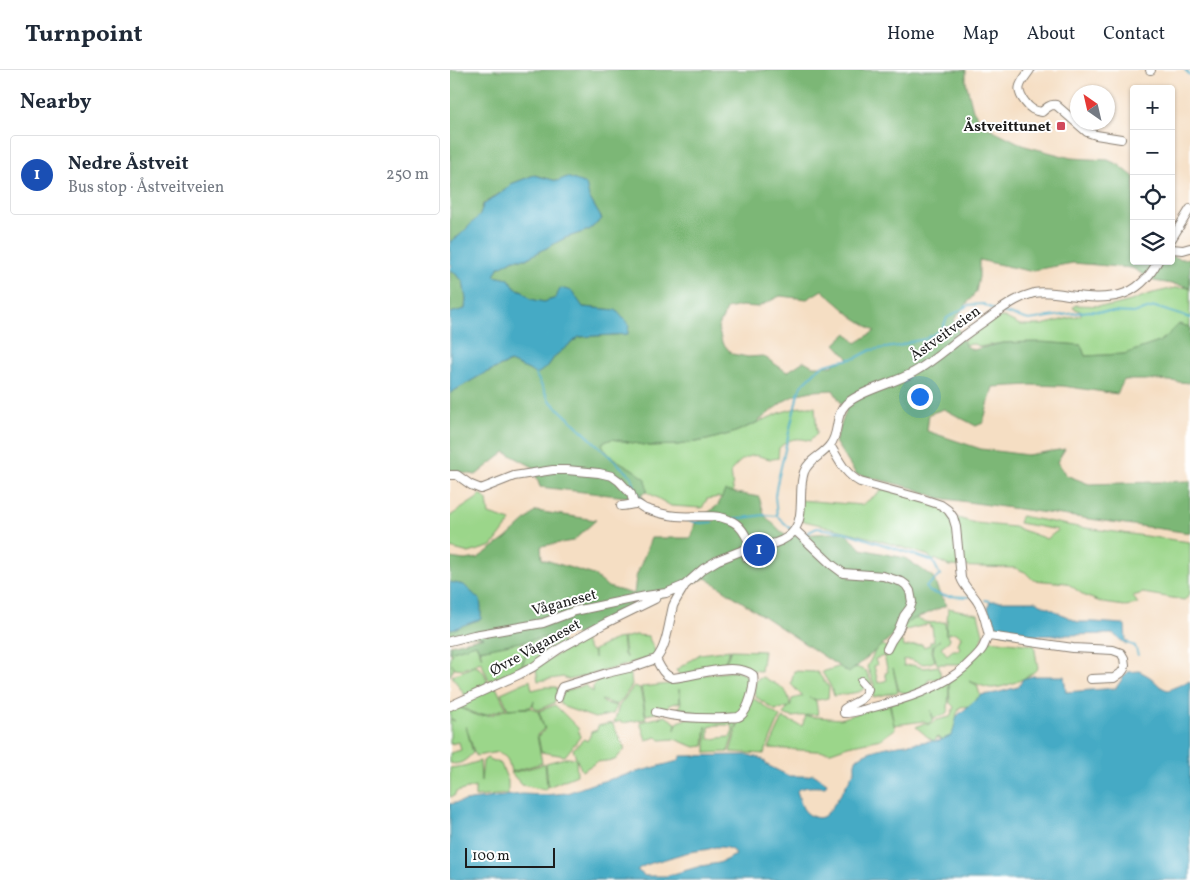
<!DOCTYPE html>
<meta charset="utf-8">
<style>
:root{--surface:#fff;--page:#f6f6f7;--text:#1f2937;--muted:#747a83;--line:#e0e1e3;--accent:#ea580c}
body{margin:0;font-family:Vollkorn,serif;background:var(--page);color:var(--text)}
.controls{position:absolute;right:15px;top:15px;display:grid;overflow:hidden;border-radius:5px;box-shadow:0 1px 4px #0004}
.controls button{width:45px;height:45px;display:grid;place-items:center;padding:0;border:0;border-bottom:1px solid var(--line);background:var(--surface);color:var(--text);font:25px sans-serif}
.compass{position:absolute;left:620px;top:15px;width:45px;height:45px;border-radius:50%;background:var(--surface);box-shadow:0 1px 4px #0004;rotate:326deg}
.scale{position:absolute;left:15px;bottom:12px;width:90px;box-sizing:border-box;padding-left:5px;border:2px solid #1c1c1c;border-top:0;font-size:14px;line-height:18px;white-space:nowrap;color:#1c1c1c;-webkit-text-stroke:4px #fff;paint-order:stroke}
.you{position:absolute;left:469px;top:326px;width:18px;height:18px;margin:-12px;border:4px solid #fff;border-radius:50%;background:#1a73e8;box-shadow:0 0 0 8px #1a73e833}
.badge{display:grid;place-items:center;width:32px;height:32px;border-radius:50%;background:var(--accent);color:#fff;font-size:16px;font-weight:700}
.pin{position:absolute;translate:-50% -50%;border:2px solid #fff;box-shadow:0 1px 5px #0006}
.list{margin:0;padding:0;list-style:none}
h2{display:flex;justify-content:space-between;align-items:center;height:65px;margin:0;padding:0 20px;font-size:21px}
h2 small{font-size:16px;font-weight:400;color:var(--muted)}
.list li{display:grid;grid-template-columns:32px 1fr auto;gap:15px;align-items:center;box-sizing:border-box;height:80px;margin:0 10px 10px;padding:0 10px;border:1px solid var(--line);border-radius:5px}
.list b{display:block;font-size:19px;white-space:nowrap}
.list p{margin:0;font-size:16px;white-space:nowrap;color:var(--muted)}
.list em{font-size:16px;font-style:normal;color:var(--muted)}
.icon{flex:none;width:28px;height:28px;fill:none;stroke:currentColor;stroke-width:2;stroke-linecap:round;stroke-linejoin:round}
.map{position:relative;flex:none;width:740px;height:810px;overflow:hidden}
header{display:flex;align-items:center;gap:30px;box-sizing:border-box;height:70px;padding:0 25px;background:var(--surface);border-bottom:1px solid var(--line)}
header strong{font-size:24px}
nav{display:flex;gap:28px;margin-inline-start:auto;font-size:18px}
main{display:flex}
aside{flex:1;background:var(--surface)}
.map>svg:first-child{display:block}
.green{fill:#9bd68a;stroke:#5c7953;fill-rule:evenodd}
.forest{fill:#7cb776;stroke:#4c6a49;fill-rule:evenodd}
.water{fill:#45aac5;stroke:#306370;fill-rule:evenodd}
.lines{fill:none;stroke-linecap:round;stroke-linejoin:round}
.stream{stroke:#45aac5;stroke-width:2}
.minor-casing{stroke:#887d70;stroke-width:10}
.minor{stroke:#fff;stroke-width:8}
.poi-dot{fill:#d1495b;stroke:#fff;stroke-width:2}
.labels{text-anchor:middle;stroke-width:4;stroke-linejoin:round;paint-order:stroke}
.poi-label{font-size:15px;font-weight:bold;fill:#1c1c1c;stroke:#fff;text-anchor:end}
.street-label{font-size:15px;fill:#1c1c1c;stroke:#fff}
</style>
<header>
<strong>Turnpoint</strong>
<nav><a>Home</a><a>Map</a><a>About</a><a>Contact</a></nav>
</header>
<main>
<aside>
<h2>Nearby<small></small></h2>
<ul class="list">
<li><span class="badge" style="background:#1a4fb4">1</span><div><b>Nedre Åstveit</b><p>Bus stop · Åstveitveien</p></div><em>250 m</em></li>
</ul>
</aside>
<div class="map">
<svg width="740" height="810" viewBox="0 0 740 810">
<rect width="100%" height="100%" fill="#fff"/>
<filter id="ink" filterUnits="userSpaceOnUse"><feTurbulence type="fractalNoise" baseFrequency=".02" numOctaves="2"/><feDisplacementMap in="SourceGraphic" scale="10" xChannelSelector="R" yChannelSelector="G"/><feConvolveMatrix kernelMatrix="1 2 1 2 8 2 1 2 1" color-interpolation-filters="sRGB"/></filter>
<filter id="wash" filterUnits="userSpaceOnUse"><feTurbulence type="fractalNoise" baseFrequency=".0096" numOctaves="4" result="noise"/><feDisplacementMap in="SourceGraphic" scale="20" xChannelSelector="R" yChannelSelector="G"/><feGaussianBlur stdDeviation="1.12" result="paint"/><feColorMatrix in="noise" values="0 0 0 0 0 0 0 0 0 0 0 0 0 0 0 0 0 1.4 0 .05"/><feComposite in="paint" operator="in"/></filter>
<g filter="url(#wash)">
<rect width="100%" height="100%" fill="#f5dec3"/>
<path class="green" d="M740 217V261L675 284 635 286 631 275C598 273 562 269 530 277L525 274 508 275 541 248 554 247 570 255H592L631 245 630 241 623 238 625 235 661 236 681 231 699 224 725 218Z
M350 337H365L367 363 360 371C346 367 340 368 329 378L328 388C319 390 320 389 312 387 299 382 289 391 281 401L284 428 283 434 269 427 257 429 252 438 221 436 197 422 195 409C191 406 187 402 182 399 171 392 156 387 151 373L162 369 199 376 228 375 257 370 283 363 332 342Z
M435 418 491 435 504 447 525 453 564 457 597 469 608 460 569 453 571 446 628 457 740 472V523L738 527 734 530 693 523 683 526 688 534 675 536 653 533 635 526 617 513 583 510 575 502 565 498 499 496 485 489 483 491 480 487 477 485C433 471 390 459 345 449L349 430 412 435Z
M31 424 37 430 39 444 61 451 42 476 19 483 0 478V446L26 429Z
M498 538 528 544 533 564 530 578 518 591 511 594H487L483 582 484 575 490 570 483 575 482 581 485 591C467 599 466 587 453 590L454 596 462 595 474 598 489 596 491 608 478 610 477 617 458 624 449 621 443 598 448 622 423 627 424 614 417 597 429 573 441 580 443 570 461 545C474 554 480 553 495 552L496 565ZM479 554 480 557H482L484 571 480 572V575L473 577 472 574 454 577 453 572H451L450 566 453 565 452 561ZM499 562 502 564 504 562 511 566V567L508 574 510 578 508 580H503L497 585 491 577 499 571 500 568 497 567ZM434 586 438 602 435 603 437 610 428 613 424 596 427 595 425 589Z
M109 565 113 574 83 595 44 614 39 610 31 592 13 599 5 598 2 594 4 598 0 606V586L2 585 1 583H0V581L25 572 32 588 30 580 72 571 75 584 72 595 76 585 74 571Z
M186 565 198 566 206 583 203 587 180 593V594L119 610 113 607 88 611 86 598 133 568 139 580 143 581 144 588V580L166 569 172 568 174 585 177 588 175 585 173 568Z
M540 570 584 575 588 598C580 608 554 618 542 618 535 618 526 613 519 611L527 615 532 631 519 636 510 637 506 646 511 660 504 663 502 665 503 667 489 673V671L491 670V669L487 667 484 671 479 668 466 657 474 653 478 655 487 650 500 647 504 637 500 633 499 612 498 640 495 645 483 648 481 640 483 650 478 654 474 651 444 655 440 633 489 616Z
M280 580 272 598 230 606 226 600 250 584Z
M281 580 314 581 311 601 273 598Z
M24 596C35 598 36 608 39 617L16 627 2 606Z
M388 597H406L416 601 422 614 409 622 384 626 381 617 372 602Z
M180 600 182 615 172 630 167 635 151 630 154 633 167 636 163 644 145 648 114 637 109 631 113 622 135 615 143 622V617L149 607Z
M287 601 301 608V615L294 639 286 644 232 646 228 640 231 632 229 619 230 632 219 635 215 641 196 645 191 617 229 613 239 608 258 604Z
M344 601 367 602 379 617 378 628 368 630 359 628 366 631 368 644 342 647 333 644 339 637 325 640 306 627 304 622 306 610 313 607C328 616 340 618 340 637L342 629 353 626 350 624 341 614Z
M80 610 82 620 94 617H106L108 622 104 633 88 640 83 636 84 631 81 637 58 639 51 623Z
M184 616 190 618 196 649 172 653 171 651 164 653 169 636Z
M46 617 56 638 39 644 28 645 6 635Z
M303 628 330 647 314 684 280 682 290 648Z
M439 633 445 659 431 669 398 676 381 682 319 678 333 648 352 656 356 646 390 649Z
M4 635 28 646 41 645 57 639 82 638 88 641 94 659 87 665 92 693 61 702C59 694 59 687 50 684L49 682 26 686 24 682 16 656 23 683C16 690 10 696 0 693V683L11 680 9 672 0 674V649L5 651 0 648V638Z
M105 635 128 658 130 667 115 686 91 682 88 666 95 660 89 641Z
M215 646 226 653 225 660 227 653 235 649 289 647 278 682 256 683V656L254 676 245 677 224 669 210 670 207 667 196 670 190 652ZM266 655H282L283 660 280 667C273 667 267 669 259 669V657L264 656Z
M162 653 175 679 165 690 147 692 132 701 126 688 127 705 98 717 96 693 115 688H126L123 679 134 669 137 671 140 666 141 662 147 660 148 656Z
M37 688 51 694 58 711V724L25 727V717L6 722 4 726 0 727V698L14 696 30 691 31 711 33 691Z
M95 694 97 716 95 720 72 715 61 703Z"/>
<path class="forest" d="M0 0H516V12L523 40 533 55 575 76 621 88 658 90 669 95 684 107V191H721V186L732 189 740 188V217L704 211 682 198 623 193 579 201 529 190V207L526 222 504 250 515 275 523 280 553 273 591 272 631 275 635 286 674 284 709 272 717 266 729 254 740 257V313L709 310H674L667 324 613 316 581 315 543 317 533 353 526 356 494 339 479 344 477 361 531 379 577 385 615 379 607 392 616 405 639 414 740 411V463L489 428 463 418 406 404 385 372 396 341 383 320 362 321 348 324 334 331 306 353 283 363 257 370 228 375 199 376 162 369 152 373C156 387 171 392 182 399 187 402 191 406 196 409L197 422 190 424 194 429 90 417 83 397 55 382 26 405 0 401V324L2 322 33 304 61 292 79 300 98 296 105 286 129 267 178 264 166 240 133 237 106 228 94 232 80 229 73 221 65 218 59 209 43 206 48 198 64 189H76L115 168 139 160 152 149 139 127 107 111 84 105 61 114 55 120 33 134 30 145 10 165 0 172ZM372 220 402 246 425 261 406 273 397 263 385 274 399 289 384 293 383 296H363L354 291 337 302 313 286 298 287 282 284 272 272 268 258 277 239 291 236 308 237 330 226 357 229Z
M0 199 13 211 16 229 15 239 0 243Z
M275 421 309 427 315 446 336 466 395 462 411 479 455 488 483 507 490 525 497 535 460 551 399 603 256 508 234 516 126 565 120 563 107 565 29 580 26 574 0 582V575L34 567 0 566V559L6 558 14 515 0 512V488L15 490 28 488 55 469 86 441 146 450 123 471 91 476 92 489 144 505 158 517 184 524 186 507 201 468H241L245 453 268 435Z"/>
<path class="water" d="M84 105 107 111 117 107 136 114 139 127 152 149 139 160 115 168 76 189H64L48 198 44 206 59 209 65 218 73 221 81 229 94 232 106 228 110 218 122 221 133 237 166 240 179 255 178 264 129 267 105 286 98 296 86 305 79 300 60 292 33 304 2 322 0 324V243L15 239 16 229 13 211 0 199 2 195 0 193V172L10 165 30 145 33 135 55 120 61 114Z
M0 512 14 515 30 530 31 537V549L6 558 0 559Z
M540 531H585L628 552H644L673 554 675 555 676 571H678L677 575 663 564 571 566 552 563 542 558 538 538Z
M689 601C693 603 697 605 700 607 708 613 708 617 718 620L740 611V810H0V734L21 730 72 724 94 725 117 723 142 714 228 691 231 686 298 685 313 689 317 695 339 706H357L363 704 377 713 375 717C365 717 358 716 349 719L347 721C349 726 350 732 352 736 355 744 367 751 374 746 382 741 399 710 405 700 405 696 404 692 407 689 420 676 461 674 480 671H489L502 665 507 646 531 625 546 623 568 617 573 609 583 606H614L616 622 666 618 677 602ZM265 777C273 777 282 777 286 785L269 793 251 796 216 806H195L187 800C192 796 199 794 205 792 218 789 231 783 245 781 252 780 258 780 265 777Z"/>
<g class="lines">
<path class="stream" d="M735 0 740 5
M552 242 579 250 639 241 683 243 705 237 740 248
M86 305 99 330 182 407 186 422 195 435
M285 449 314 445 327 446
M237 450 251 453 262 452
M342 460 327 446 325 426 327 414 348 324 351 316 366 301 372 296 390 291 406 288 421 280 449 276 460 272 475 269 492 259 497 248 519 235 533 234 545 240
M353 465 367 458 395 462 483 491 490 505 476 517 480 522 495 526 519 527
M535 530 540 531
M677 573 685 576 688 585"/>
</g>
</g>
<g filter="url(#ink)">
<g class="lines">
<g class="minor-casing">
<path id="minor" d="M580 0C571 13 564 18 575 32 580 39 584 41 592 42 596 38 600 34 606 35L637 62 646 65 671 69
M700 0H701
M721 170 740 139
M721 179 733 180 740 178
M380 375C389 390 394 403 410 412L473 429 491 435 498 440 503 447 506 457 511 508C514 517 522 523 527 531 534 541 536 554 539 566L623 578 663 580 671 583 674 588 675 595 674 599 671 603 664 608 641 609
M0 405H7L21 415 31 419 64 406 103 400H117L149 403 162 406 169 411 181 424 184 434
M171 436C176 436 181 434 186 434 190 434 192 438 196 439 205 442 216 445 226 446 243 448 263 443 279 450 291 454 296 466 301 476
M345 460 381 494 393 503 433 506 452 512 456 515 460 521 462 532 460 538 454 546 448 561 441 571 437 579
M319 475C318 483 313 489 305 492L297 488 296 483V479C303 474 310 476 318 475 327 473 335 470 341 464 357 448 347 422 354 402 359 389 372 386 380 375 390 363 384 346 396 334 412 320 445 313 464 302 480 293 493 282 507 271 520 261 534 252 547 242 559 234 569 227 584 223 594 221 607 223 618 225 658 230 687 231 708 191
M0 571 24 565 93 553 125 541 196 526 216 523 235 515 253 499 268 490 296 479
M411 611 418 619C412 633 405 631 394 639V643C403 643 412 640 420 638 453 630 490 619 516 596 521 591 528 585 532 579 535 575 535 570 539 566
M108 628 110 621 112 617 157 603 183 597 206 589
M0 636 70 604 83 597 109 579 154 554 205 529 208 525
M206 642C229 648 252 649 276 648 279 647 284 648 288 647 299 643 305 615 303 605 284 591 245 606 223 608 214 606 210 597 206 589 217 577 219 552 223 536 226 529 231 522 235 515"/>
</g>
<use href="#minor" class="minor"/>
</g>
</g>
<rect class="poi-dot" x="606" y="51" width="10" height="10" rx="2.5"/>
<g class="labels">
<g class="poi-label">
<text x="601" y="61">Åstveittunet</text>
</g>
<g class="street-label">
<text transform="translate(495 263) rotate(-36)" y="5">Åstveitveien</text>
<text transform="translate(114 532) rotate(-15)" y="5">Våganeset</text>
<text transform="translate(85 577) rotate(-29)" y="5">Øvre Våganeset</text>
</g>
</g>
</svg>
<div class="controls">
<button>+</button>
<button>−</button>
<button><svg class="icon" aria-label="locate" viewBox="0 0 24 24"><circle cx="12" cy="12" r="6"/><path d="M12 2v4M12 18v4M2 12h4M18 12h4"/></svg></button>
<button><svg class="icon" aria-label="layers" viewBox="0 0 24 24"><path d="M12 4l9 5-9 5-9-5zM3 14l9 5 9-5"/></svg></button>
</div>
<svg class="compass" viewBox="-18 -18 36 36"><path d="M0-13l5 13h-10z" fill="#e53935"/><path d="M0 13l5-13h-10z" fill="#747a83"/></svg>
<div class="scale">100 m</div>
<div class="you"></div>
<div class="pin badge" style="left:309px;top:480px;background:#1a4fb4">1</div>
</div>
</main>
